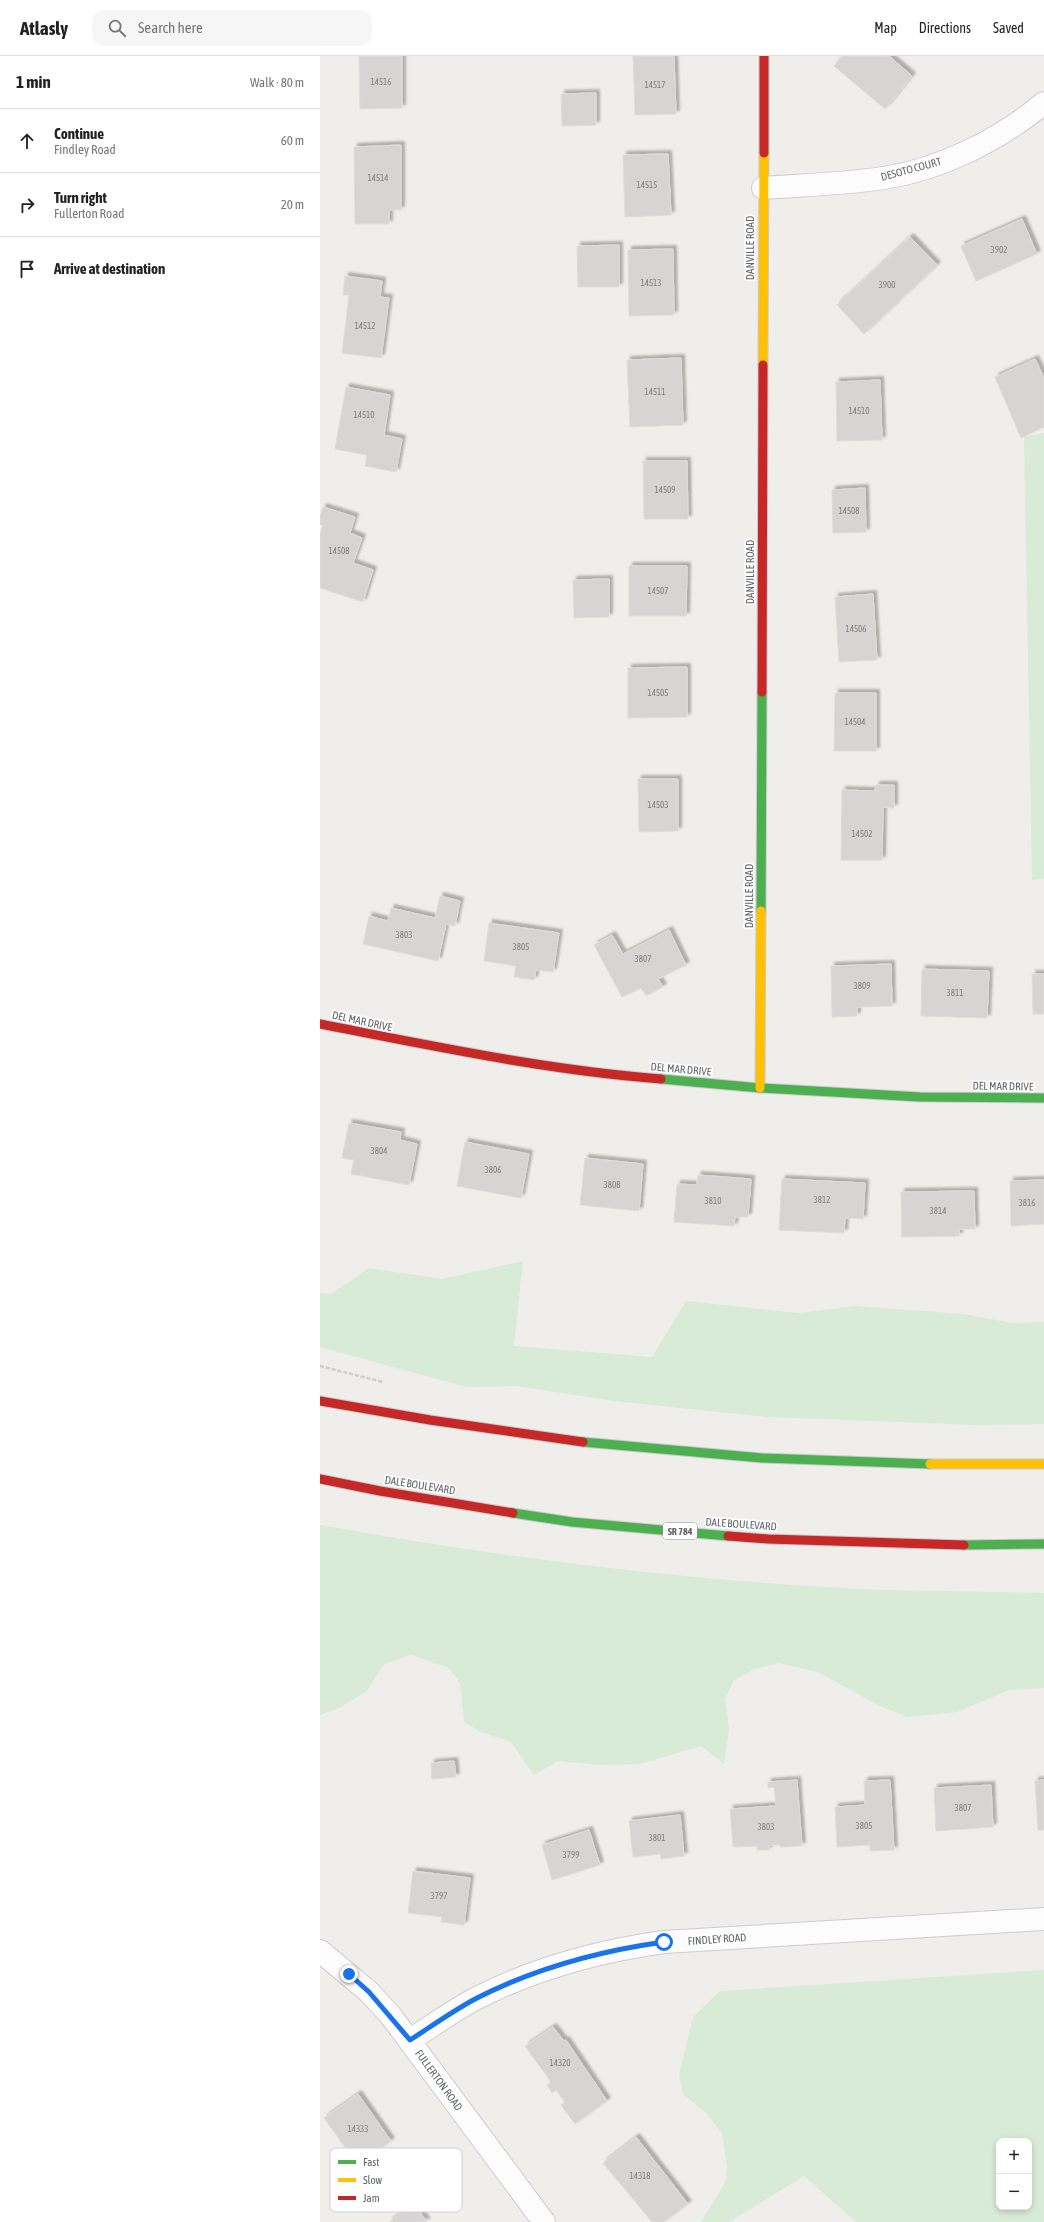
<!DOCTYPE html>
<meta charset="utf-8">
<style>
:root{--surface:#fff;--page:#f6f6f6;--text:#222;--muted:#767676;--line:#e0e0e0}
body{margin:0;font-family:"Asap Condensed",sans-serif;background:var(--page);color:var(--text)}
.controls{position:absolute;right:12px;bottom:12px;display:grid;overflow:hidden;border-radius:8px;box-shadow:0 2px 6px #0003}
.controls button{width:36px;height:36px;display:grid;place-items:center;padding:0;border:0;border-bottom:1px solid var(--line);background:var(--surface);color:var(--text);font:20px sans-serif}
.stop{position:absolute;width:12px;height:12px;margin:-9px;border:3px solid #1a73e8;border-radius:50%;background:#fff}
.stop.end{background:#1a73e8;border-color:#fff;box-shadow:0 1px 4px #0008}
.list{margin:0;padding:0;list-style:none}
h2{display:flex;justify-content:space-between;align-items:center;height:52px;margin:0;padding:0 16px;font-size:17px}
h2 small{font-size:13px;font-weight:400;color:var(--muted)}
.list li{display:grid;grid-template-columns:26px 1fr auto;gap:12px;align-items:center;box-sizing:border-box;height:64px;padding:0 16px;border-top:1px solid var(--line)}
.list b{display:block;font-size:15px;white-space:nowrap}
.list p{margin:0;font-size:13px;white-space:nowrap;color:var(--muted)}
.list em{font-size:13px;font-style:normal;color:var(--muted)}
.icon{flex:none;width:22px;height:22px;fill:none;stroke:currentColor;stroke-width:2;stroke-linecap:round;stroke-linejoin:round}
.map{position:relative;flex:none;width:724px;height:2166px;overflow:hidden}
header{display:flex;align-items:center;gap:24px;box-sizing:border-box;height:56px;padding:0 20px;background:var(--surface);border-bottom:1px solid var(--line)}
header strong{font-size:19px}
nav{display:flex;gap:22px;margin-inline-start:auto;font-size:14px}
.search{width:280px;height:36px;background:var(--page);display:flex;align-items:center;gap:10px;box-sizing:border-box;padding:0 14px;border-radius:12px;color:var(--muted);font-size:15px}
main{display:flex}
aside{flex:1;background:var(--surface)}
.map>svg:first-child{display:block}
.green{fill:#d8ebd6;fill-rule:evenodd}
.building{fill:#d6d5d3;stroke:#deddd9;filter:url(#shadow)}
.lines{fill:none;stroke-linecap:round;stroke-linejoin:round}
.street-casing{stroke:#cbcccc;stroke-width:24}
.fast-casing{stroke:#cacacb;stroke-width:11}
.slow-casing{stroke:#cacacb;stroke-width:11}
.jam-casing{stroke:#cacacb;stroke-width:11}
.path{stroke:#cacfcc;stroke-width:2.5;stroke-dasharray:4 2;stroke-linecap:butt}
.street{stroke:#fdfcfc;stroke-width:22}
.fast{stroke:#4caf50;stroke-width:9}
.slow{stroke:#ffc107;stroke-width:9}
.jam{stroke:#c62828;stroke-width:9}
.route{stroke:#1a73e8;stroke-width:5}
.labels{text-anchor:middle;stroke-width:3.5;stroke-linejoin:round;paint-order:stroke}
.number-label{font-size:9px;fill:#7e8184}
.shield{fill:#fff;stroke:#8f9295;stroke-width:1}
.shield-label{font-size:10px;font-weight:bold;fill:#5f6368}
.street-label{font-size:11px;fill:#5f6368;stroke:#fff}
.key{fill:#fff;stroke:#cfd0d2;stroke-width:1}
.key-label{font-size:11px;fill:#5f6368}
</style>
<header>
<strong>Atlasly</strong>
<div class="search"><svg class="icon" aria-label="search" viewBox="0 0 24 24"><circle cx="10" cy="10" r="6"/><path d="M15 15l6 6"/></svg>Search here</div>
<nav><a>Map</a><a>Directions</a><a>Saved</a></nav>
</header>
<main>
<aside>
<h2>1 min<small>Walk · 80 m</small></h2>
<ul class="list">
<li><svg class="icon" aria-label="ahead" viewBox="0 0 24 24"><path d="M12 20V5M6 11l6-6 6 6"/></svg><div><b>Continue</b><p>Findley Road</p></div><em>60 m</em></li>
<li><svg class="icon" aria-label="right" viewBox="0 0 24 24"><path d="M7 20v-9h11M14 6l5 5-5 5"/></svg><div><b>Turn right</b><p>Fullerton Road</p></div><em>20 m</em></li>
<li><svg class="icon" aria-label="arrive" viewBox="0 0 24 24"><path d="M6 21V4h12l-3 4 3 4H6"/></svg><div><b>Arrive at destination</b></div></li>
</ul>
</aside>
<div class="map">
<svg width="724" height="2166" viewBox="0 0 724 2166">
<defs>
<filter id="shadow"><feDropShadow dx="3.5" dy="-3.5" stdDeviation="1" flood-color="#0004"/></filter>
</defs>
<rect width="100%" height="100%" fill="#efeeea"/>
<path class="green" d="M724 377V823L712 824 704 381Z
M203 1205 194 1290 332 1301 366 1245 478 1257 536 1250 643 1258 692 1267 724 1266V1368L657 1369 446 1361 294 1345 197 1330 146 1331 0 1291V1237L11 1238 49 1212 122 1223Z
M0 1469C174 1500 350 1523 526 1532 592 1536 658 1535 724 1537V1632L689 1634 637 1656 587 1661 558 1649 498 1616 459 1607 435 1613 414 1624 405 1643 409 1673 404 1708 381 1690 320 1708 281 1709 238 1705 214 1719 191 1686 161 1676 144 1666 140 1627 129 1612 91 1599 64 1608 47 1635 19 1652 0 1659Z
M724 1914V2166H536L484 2120 409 2166H381L405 2127 407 2110 402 2077 386 2057 363 2038 359 2019 373 1961 400 1935ZM679 2085H709V2151H679Z"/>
<path class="building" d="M39 0H82V52L40 53Z
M313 0H354L356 58 315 59Z
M522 0H569L592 20 565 53 514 10Z
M276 37V69L242 70 241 38Z
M81 89V154H69V168H35L34 91Z
M348 98 351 159 305 161 303 99Z
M702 163 717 198 656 225 641 190Z
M590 181 617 209 544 278 517 249Z
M299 189V231H258L257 190Z
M353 193 354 259 309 260 308 194Z
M25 220 62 225 60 241 69 242 61 302 22 297 29 239H23Z
M361 302 363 369 310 371 307 304Z
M715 303 724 322V371L701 382 675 321Z
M560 324 562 384 517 385 516 326Z
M26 331 70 339 64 379 82 383 76 416 45 410 47 399 15 393Z
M323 405H367L368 463H324Z
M545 432 546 476 513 477 512 434Z
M3 451 35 461 30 477 42 482 33 507 53 514 43 546 0 532V477L3 469 0 468V461Z
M309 510H367L366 560H309Z
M289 523V561L254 562 253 524Z
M553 538 557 604 519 606 515 541Z
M367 611V661L308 662V612Z
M515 637H556V695H514Z
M318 723H358V775L319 776Z
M556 729H574V752L563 751 562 804H521L522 734 555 735Z
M120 840 140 845 135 870 126 868 118 905 43 888 49 860 68 865 71 852 115 862Z
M169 867 239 877 233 916 216 914 214 924 194 921 196 910 164 905Z
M349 874 366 909 338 923 343 931 326 940 321 932 302 941 274 889 292 879 303 898Z
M571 908 572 950 537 951V960L512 961 511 910Z
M602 913 669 915 667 962 601 960Z
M712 918H724V958H713Z
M29 1067 81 1076 80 1084 97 1088 89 1129 31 1118 34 1104 22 1102Z
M145 1086 209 1098 201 1142 137 1130Z
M265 1102 323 1108 319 1155 260 1149Z
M378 1119 431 1123 428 1161H415L414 1170 354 1166 357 1128 377 1129Z
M462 1123 545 1127 543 1163 525 1162 524 1177 459 1174Z
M724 1124V1168L691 1170 690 1125Z
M654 1135 655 1173H639V1180L582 1181 581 1136Z
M134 1705 136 1721 112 1723 111 1707Z
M477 1724 482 1790 460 1791V1789H449V1794H437V1790L413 1791 410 1753 456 1750 454 1731 448 1732V1726Z
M570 1724 574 1794 550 1795V1789L517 1791 515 1751 545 1749 544 1725Z
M724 1724V1774H718L715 1725Z
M671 1729 673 1771 616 1775 614 1732Z
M360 1759 364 1800 341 1803 340 1798 313 1801 309 1765Z
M269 1774 280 1809 232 1824 222 1789Z
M93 1815 150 1822 144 1869 121 1866 122 1861 88 1857Z
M233 1971 244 1985 246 1984 287 2045 255 2068 241 2049 245 2046 236 2034 232 2037 227 2029 231 2026 205 1990Z
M38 2038 71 2085 38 2109 4 2062Z
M316 2081 368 2148 344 2166H332L283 2107Z
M94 2148 107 2166H69Z"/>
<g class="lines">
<g class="street-casing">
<path id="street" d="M443 132C483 129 524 128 564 122 622 113 679 84 724 47
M0 1895 49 1936 71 1960 224 2166
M90 1984C112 1970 134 1954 157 1942 216 1912 279 1895 344 1886L724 1863"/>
</g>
<g class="fast-casing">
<path id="fast" d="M441 855 442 636
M341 1023 440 1032 600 1041 724 1042
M263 1386 442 1402 610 1408
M193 1457 252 1466 408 1480
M644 1489 724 1488"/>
</g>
<g class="slow-casing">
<path id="slow" d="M443 309 444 97
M440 1032 441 855
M610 1408H724"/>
</g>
<g class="jam-casing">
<path id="jam" d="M444 97V0
M442 636 443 309
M0 968C113 990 226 1014 341 1023
M0 1345 110 1364 263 1386
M0 1423 60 1435 193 1457
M408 1480 448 1483 644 1489"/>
</g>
<path class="path" d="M0 1310 63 1326"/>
<use href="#street" class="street"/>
<use href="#fast" class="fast"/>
<use href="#slow" class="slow"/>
<use href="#jam" class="jam"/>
</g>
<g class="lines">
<path class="route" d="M29 1918 49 1936 90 1984C112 1970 134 1954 157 1942 216 1912 279 1895 344 1886"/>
</g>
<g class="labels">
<g class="number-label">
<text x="61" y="29">14516</text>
<text x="335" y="32">14517</text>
<text x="58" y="125">14514</text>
<text x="327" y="132">14515</text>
<text x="679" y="197">3902</text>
<text x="331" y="230">14513</text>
<text x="567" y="232">3900</text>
<text x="45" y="273">14512</text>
<text x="335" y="339">14511</text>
<text x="539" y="358">14510</text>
<text x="44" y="362">14510</text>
<text x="345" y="437">14509</text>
<text x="529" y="458">14508</text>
<text x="19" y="498">14508</text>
<text x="338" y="538">14507</text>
<text x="536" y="576">14506</text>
<text x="338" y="640">14505</text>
<text x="535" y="669">14504</text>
<text x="338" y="752">14503</text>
<text x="542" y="781">14502</text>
<text x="84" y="882">3803</text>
<text x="201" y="894">3805</text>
<text x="323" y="906">3807</text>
<text x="542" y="933">3809</text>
<text x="635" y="940">3811</text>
<text x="59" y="1098">3804</text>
<text x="173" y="1117">3806</text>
<text x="292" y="1132">3808</text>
<text x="502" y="1147">3812</text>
<text x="393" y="1148">3810</text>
<text x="707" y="1150">3816</text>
<text x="618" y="1158">3814</text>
<text x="643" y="1755">3807</text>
<text x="544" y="1773">3805</text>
<text x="446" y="1774">3803</text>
<text x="337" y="1785">3801</text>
<text x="251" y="1802">3799</text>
<text x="119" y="1843">3797</text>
<text x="240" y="2010">14320</text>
<text x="38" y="2076">14333</text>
<text x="320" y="2123">14318</text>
</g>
<rect class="shield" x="343" y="1467" width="34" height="16" rx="3"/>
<g class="shield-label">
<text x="360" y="1479">SR 784</text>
</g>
<g class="street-label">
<text transform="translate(591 113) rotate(-15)" y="4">DESOTO COURT</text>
<text transform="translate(430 192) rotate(-90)" y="4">DANVILLE ROAD</text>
<text transform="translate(430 516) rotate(-90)" y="4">DANVILLE ROAD</text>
<text transform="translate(429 840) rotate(-90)" y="4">DANVILLE ROAD</text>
<text transform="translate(42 965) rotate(12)" y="4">DEL MAR DRIVE</text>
<text transform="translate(361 1013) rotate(5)" y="4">DEL MAR DRIVE</text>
<text transform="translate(683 1030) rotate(1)" y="4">DEL MAR DRIVE</text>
<text transform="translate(100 1429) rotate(9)" y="4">DALE BOULEVARD</text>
<text transform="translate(421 1468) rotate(4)" y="4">DALE BOULEVARD</text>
<text transform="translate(397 1883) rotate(-4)" y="4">FINDLEY ROAD</text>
<text transform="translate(119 2024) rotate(54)" y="4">FULLERTON ROAD</text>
</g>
</g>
<rect x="10" y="2092" width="132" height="64" rx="6" class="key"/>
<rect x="18" y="2104" width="18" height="4" fill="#4caf50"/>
<rect x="18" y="2122" width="18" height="4" fill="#ffc107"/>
<rect x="18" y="2140" width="18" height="4" fill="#c62828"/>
<g class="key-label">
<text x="43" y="2110">Fast</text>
<text x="43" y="2128">Slow</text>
<text x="43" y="2146">Jam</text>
</g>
</svg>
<div class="controls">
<button>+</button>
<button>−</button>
</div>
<div class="stop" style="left:344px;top:1886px"></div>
<div class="stop end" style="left:29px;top:1918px"></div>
</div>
</main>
